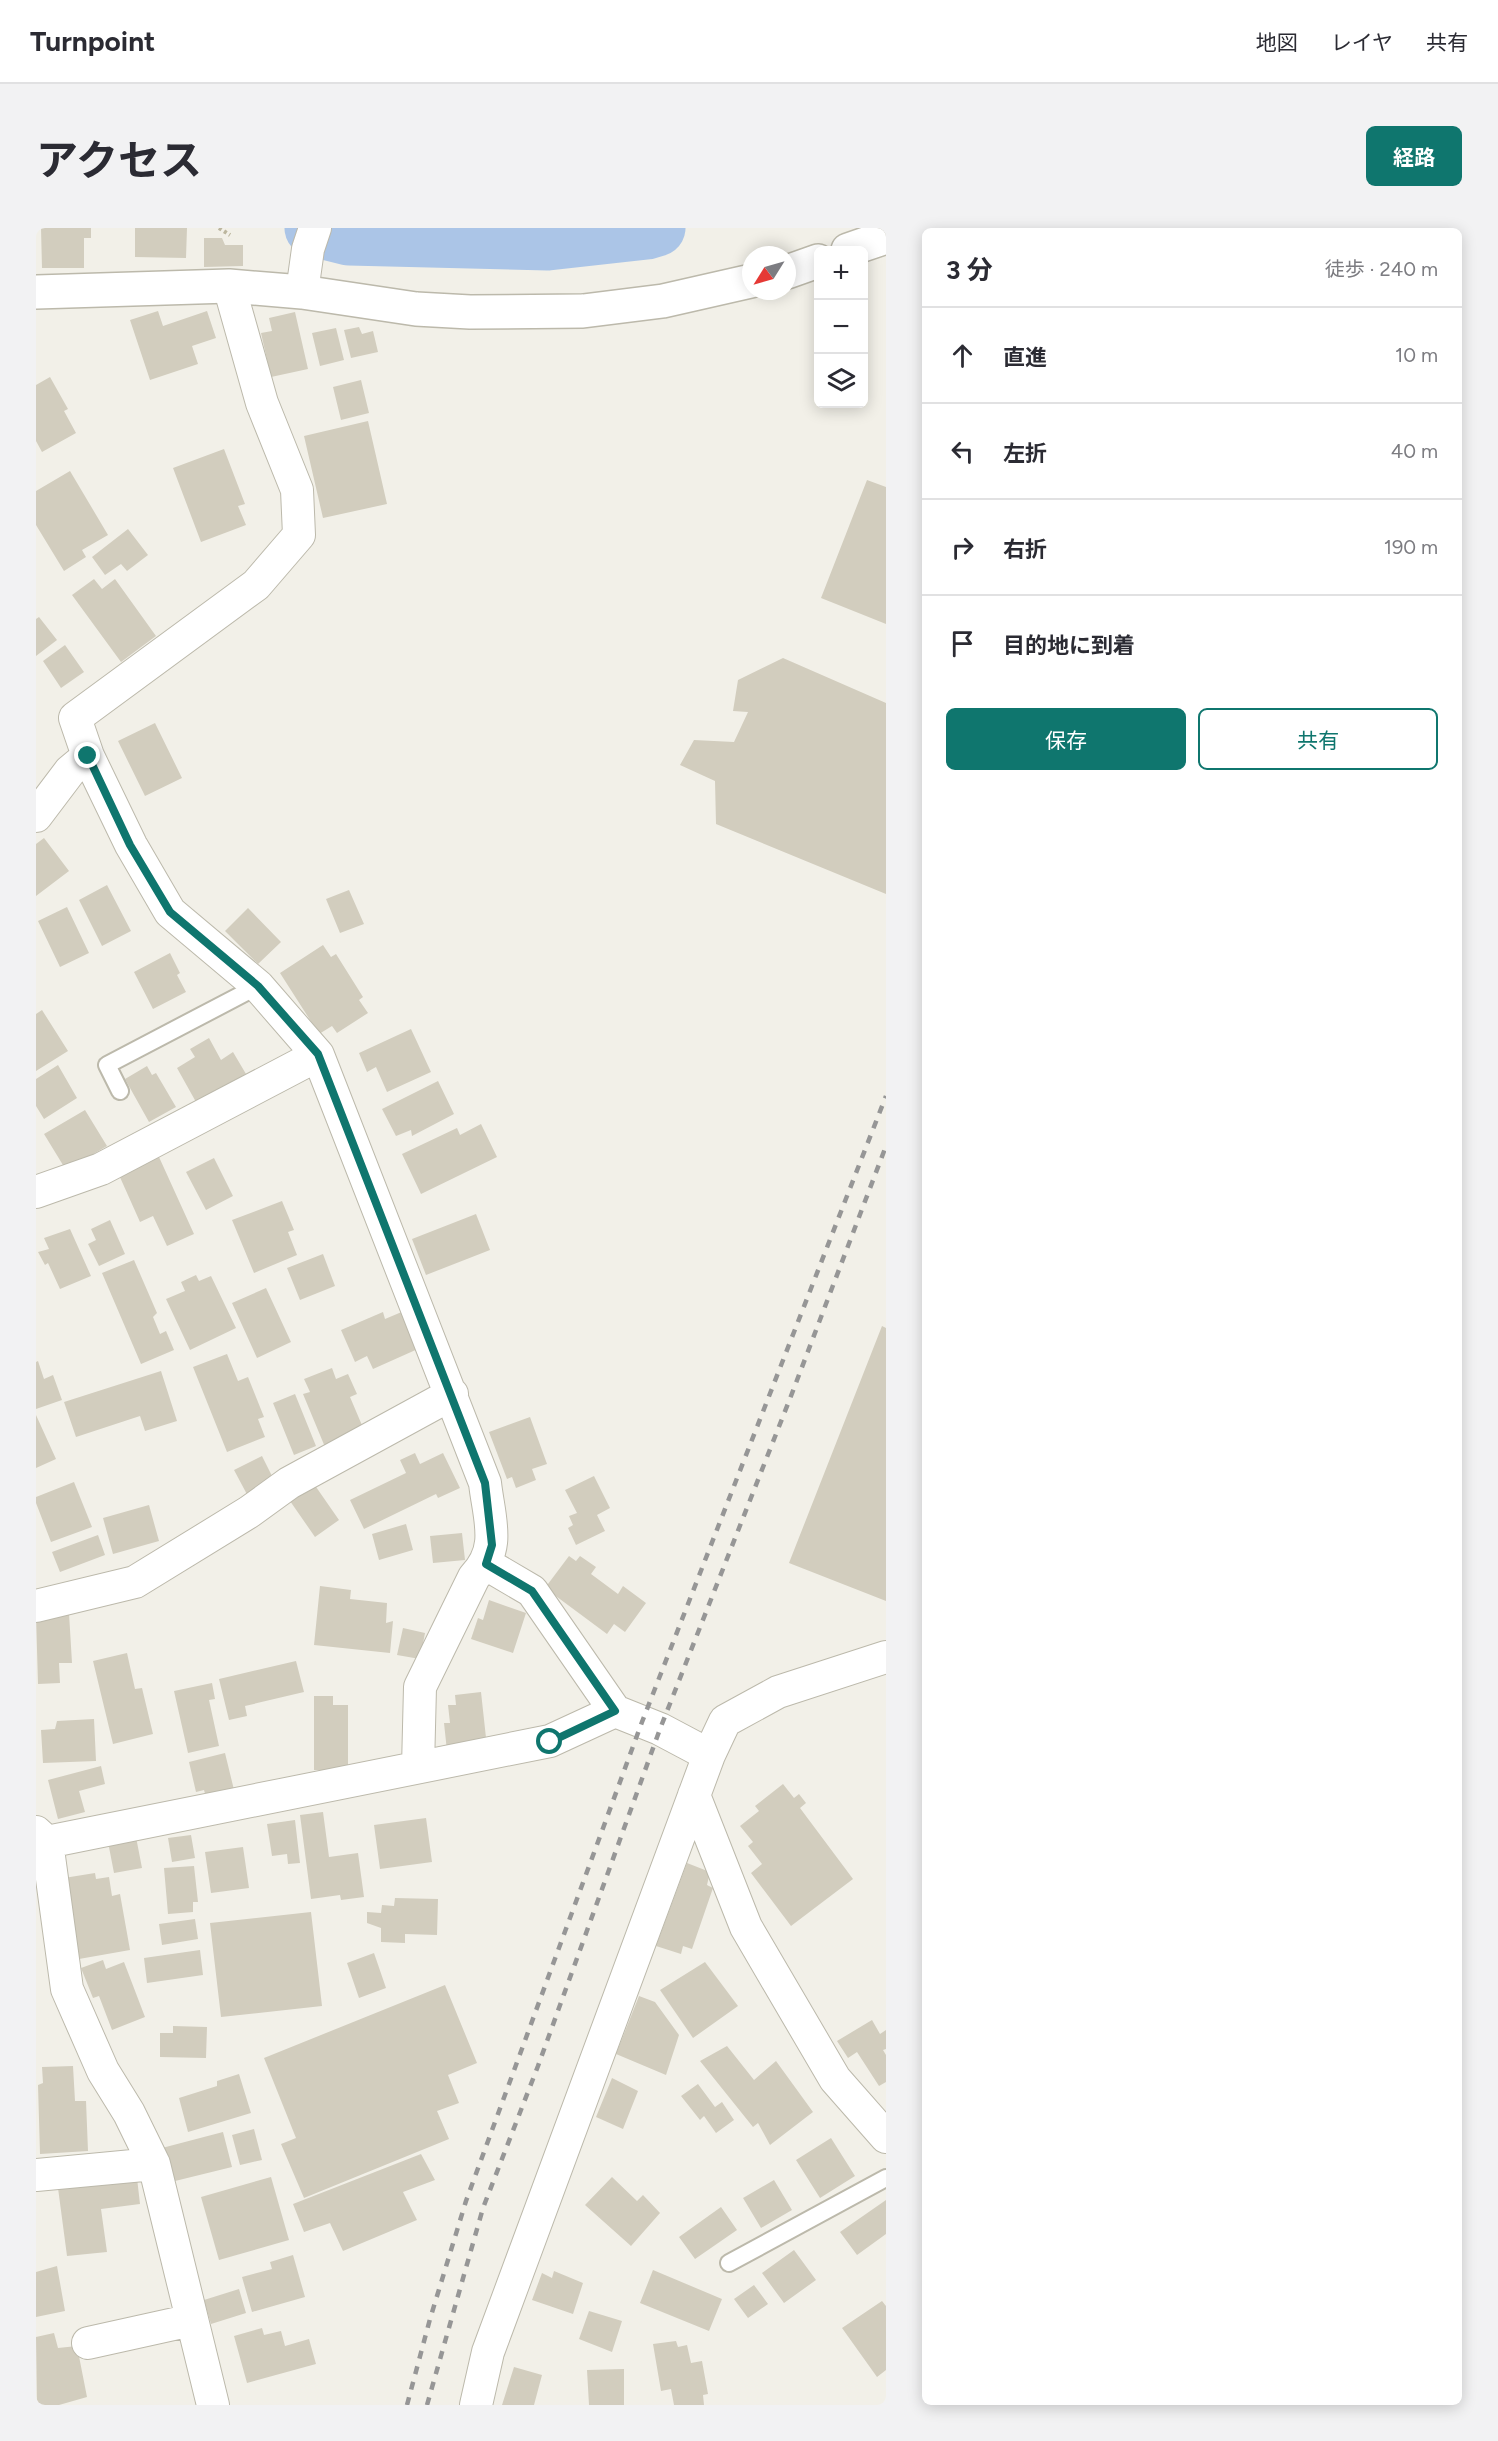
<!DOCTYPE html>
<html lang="ja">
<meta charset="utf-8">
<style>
:root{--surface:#fff;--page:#f2f2f3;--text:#2b2b33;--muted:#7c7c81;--line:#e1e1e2;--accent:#0f766e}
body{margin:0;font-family:Figtree,"Noto Sans JP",sans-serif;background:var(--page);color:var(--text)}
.controls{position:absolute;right:18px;top:18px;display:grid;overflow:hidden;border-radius:9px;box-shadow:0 3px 15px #0003}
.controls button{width:54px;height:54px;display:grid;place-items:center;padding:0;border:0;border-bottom:2px solid var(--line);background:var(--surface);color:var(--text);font:30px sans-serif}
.compass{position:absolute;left:706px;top:18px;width:54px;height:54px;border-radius:50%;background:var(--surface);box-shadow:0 3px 15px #0003;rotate:233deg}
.stop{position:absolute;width:18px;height:18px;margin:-14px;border:4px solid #0f766e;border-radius:50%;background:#fff}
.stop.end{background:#0f766e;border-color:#fff;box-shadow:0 2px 6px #0008}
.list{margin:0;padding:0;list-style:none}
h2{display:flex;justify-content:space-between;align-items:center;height:78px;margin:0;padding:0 24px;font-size:26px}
h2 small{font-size:20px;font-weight:400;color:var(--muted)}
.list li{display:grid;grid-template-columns:39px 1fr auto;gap:18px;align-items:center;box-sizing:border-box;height:96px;padding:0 24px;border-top:2px solid var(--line)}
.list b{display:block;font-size:22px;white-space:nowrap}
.list em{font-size:20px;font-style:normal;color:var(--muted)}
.actions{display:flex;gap:12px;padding:18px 24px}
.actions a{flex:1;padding:14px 0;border:2px solid var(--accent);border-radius:9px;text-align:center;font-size:21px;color:var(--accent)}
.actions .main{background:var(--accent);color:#fff}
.icon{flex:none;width:33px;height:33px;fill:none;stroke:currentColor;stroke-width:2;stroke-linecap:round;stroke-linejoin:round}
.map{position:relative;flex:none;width:850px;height:2177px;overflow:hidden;border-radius:9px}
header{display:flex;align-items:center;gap:36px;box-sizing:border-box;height:84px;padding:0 30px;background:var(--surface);border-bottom:2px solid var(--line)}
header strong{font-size:28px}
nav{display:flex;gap:33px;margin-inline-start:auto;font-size:21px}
.intro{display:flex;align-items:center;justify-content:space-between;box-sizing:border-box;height:144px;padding:0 36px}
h1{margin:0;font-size:42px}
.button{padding:15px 27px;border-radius:9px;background:var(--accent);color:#fff;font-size:21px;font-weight:700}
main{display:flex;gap:36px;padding:0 36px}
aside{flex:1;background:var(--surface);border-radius:9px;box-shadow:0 3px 15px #0003}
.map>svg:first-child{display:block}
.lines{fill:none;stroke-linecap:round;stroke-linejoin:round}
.river{stroke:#abc5e7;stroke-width:57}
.building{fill:#d2cdbe}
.service-casing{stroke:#bcb9ab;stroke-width:20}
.minor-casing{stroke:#bcb9ab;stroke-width:34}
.tertiary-casing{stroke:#bcb9ab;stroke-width:36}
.path{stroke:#bcb69e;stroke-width:4;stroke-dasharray:3 3;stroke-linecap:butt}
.service{stroke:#fff;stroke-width:16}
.minor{stroke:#fff;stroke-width:32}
.tertiary{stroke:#fff;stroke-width:33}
.rail{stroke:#969696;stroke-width:4.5;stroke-dasharray:8 8;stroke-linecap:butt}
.route{stroke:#0f766e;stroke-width:8}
</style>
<header>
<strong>Turnpoint</strong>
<nav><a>地図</a><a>レイヤ</a><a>共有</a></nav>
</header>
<div class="intro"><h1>アクセス</h1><a class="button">経路</a></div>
<main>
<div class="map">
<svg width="850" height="2177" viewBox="0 0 850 2177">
<rect width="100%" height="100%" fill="#f2f0e8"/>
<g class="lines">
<path class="river" d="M277 0 313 9 512 14 611 3 621 0"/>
</g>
<path class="building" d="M5 0H55V10H48V40H6Z
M99 0H151L150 30 99 29Z
M168 10H186L189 17H207V38L168 39Z
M122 83 127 98 171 83 180 110 156 118 162 136 114 152 94 92Z
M259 84 272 141 235 149 225 105 236 103 233 90Z
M323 99 326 106 337 103 342 124 315 130 308 102Z
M300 100 308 132 284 138 276 105Z
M14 149 32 181 28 183 40 205 6 224 0 213V157Z
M325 152 333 185 305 192 297 159Z
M332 193 351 276 287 290 268 208Z
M188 221 209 276 202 278 210 297 165 314 137 240Z
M34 243 72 307 46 322 50 329 28 343 0 297V263Z
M831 252 850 259V396L785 370Z
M92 301 112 327 91 343 85 336 69 347 56 329Z
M58 351 66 361 79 351 120 408 85 434 36 367Z
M3 389 21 412 0 428V391Z
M29 417 48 444 25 460 7 433Z
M747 430 850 475V666L680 596 679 553 644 537 658 512 698 514 712 484 697 483 702 452Z
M119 495 146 550 109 568 82 513Z
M8 610 33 643 0 668V616Z
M71 657 95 703 66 718 43 672Z
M313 662 328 696 304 705 290 671Z
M31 679 53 725 24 739 2 693Z
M212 680 245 714 222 736 189 703Z
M287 717 295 729 300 726 327 769 323 772 332 785 301 805 296 798 283 806 244 745Z
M134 725 144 745 141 747 150 764 117 781 98 744Z
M6 782 32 823 0 843V786Z
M375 801 395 844 351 864 340 839 331 844 323 825Z
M173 810 185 832 197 824 210 846 160 874 141 840 159 829 154 821Z
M22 837 41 870 8 891 0 878V851Z
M111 838 116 847 120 845 140 879 113 894 89 851Z
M402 853 418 886 376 908 375 902 360 908 346 881Z
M49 882 71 918 30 942 8 906Z
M445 896 461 929 385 966 366 926 421 900 424 907Z
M123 929 158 1006 131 1018 117 988 104 994 83 947Z
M178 930 197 968 170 982 150 944Z
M246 973 258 1002 252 1004 261 1027 218 1045 196 992Z
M440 986 454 1022 390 1047 376 1011Z
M74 992 89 1026 63 1038 52 1016 60 1012 55 1001Z
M34 1001 55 1048 24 1061 12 1035 9 1037 2 1024 13 1021 8 1010Z
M287 1026 299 1058 264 1072 251 1040Z
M98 1032 121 1085 117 1089 124 1106 130 1103 138 1122 105 1136 66 1045Z
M160 1047 163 1053 175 1048 200 1100 154 1122 130 1071 149 1063 145 1054Z
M230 1060 255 1114 221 1130 196 1075Z
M368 1083 384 1120 337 1141 331 1128 319 1134 305 1102 347 1084 349 1091Z
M846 1098 850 1100V1373L753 1335Z
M191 1126 202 1153 212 1149 228 1189 222 1191 229 1209 191 1224 157 1139Z
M2 1133 8 1151 17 1147 26 1172 0 1181V1134Z
M296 1140 300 1151 312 1146 321 1166 314 1169 328 1202 289 1219 267 1166 274 1164 268 1151Z
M125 1143 141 1193 109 1203 104 1188 40 1209 28 1174Z
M259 1166 280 1218 258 1227 237 1175Z
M0 1187 20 1231 0 1240Z
M494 1189 511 1236 496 1241 500 1252 480 1260 476 1249 471 1251 453 1204Z
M379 1225 384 1236 407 1225 424 1260 402 1270 400 1266 328 1301 314 1272 370 1245 364 1232Z
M226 1228 239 1254 214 1272 198 1242Z
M558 1248 574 1280 561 1287 569 1303 540 1317 532 1300 537 1297 533 1288 541 1285 529 1262Z
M38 1254 56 1299 15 1314 0 1275V1269Z
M278 1256 303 1292 279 1309 254 1273Z
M113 1277 123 1313 77 1326 67 1290Z
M370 1296 377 1322 343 1332 336 1306Z
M426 1305 429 1332 397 1335 394 1308Z
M62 1307 69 1327 24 1344 16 1324Z
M533 1328 540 1333 544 1328 560 1339 555 1346 582 1366 587 1358 610 1375 589 1404 578 1396 571 1406 509 1360Z
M284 1358 315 1362 314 1371 351 1375 350 1395 357 1393 354 1425 278 1417Z
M453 1372 490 1385 477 1425 435 1411 442 1390 447 1392Z
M33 1385 36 1435H23L24 1455 2 1456 0 1387Z
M367 1400 389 1405 384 1431 361 1427Z
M91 1425 99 1461 106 1460 117 1506 77 1516 57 1433Z
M260 1433 268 1464 209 1478 211 1488 193 1492 183 1451Z
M176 1455 179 1471 173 1472 183 1518 152 1525 138 1463Z
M445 1464 451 1519 411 1523 408 1495H414L412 1477H420L419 1467Z
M278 1468H297V1477H312V1542H278Z
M58 1491 60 1533 7 1535 5 1502 19 1501 21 1493Z
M189 1525 199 1566 171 1573 168 1562 160 1564 153 1534Z
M65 1538 69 1556 43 1563 49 1584 22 1591 12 1552Z
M747 1556 758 1570 763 1566 770 1575 764 1580 817 1651 755 1698 715 1645 726 1636 712 1618 717 1614 704 1598 723 1583 719 1578Z
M287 1584 293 1629 322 1625 328 1669 305 1672 304 1667 275 1671 264 1587Z
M390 1590 396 1634 344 1641 338 1597Z
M259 1592 264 1635 252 1636 251 1626 236 1628 231 1596Z
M155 1607 159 1630 136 1634 132 1610Z
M100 1609 106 1640 78 1645 72 1614Z
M207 1619 213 1660 175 1665 169 1624Z
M651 1635 674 1644 671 1657 677 1660 656 1721 647 1718 645 1726 620 1718Z
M158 1638 162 1674H157V1684L132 1686 128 1640Z
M59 1645 60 1651 73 1649 76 1668 84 1666 94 1722 43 1731 28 1650Z
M359 1670 402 1671 401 1707 369 1706V1715L345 1714V1700L331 1695V1684L345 1685 346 1677 358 1678Z
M275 1684 286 1778 185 1789 174 1695Z
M159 1691 162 1711 126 1717 123 1696Z
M164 1722 167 1747 111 1755 108 1730Z
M338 1725 350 1760 323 1770 311 1735Z
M67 1732 70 1741 88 1734 109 1789 76 1802 63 1768 57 1770 45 1740Z
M669 1734 702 1778 657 1810 624 1762Z
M409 1757 441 1835 412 1847 423 1875 401 1883 413 1911 268 1970 245 1916 260 1910 228 1830Z
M603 1768 619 1774 643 1807 630 1847 580 1826Z
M836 1792 844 1806 850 1802V1821L847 1822 850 1827V1854L843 1858 821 1824 812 1830 801 1813Z
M137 1798 171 1799 170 1830 124 1829V1805H137Z
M691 1818 718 1852 740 1833 777 1884 734 1917 722 1895 717 1899 664 1833Z
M37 1838 39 1873H50L52 1923 4 1926 2 1857 7 1855 6 1839Z
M203 1846 215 1885 152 1904 143 1870 181 1858V1853Z
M576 1850 602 1863 587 1901 560 1889Z
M662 1856 679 1879 686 1874 698 1892 680 1905 668 1888 664 1892 645 1868Z
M218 1901 226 1932 204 1937 196 1907Z
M187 1904 196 1939 135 1954 126 1920Z
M795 1910 819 1948 784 1970 760 1932Z
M385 1926 399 1952 367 1964 381 1992 307 2023 294 1995 268 2004 257 1976Z
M235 1949 253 2012 183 2032 165 1969Z
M576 1949 601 1973 607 1967 624 1985 595 2018 549 1977Z
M101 1950 104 1976 65 1981 71 2024 31 2028 22 1960Z
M738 1952 756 1982 725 2000 707 1970Z
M850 1972V2006L821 2027 804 2004Z
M685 1979 701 2002 659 2031 643 2009Z
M758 2022 780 2052 748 2075 726 2045Z
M257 2027 269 2069 216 2084 206 2049 236 2041 234 2034Z
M21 2038 29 2083 0 2089V2044Z
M617 2042 686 2071 673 2103 604 2075Z
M518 2043 547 2055 537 2086 496 2072 506 2045 516 2050Z
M718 2057 732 2076 712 2090 698 2071Z
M203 2061 210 2085 175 2096 168 2072Z
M846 2073 850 2078V2142L841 2149 806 2100Z
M553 2083 586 2093 576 2124 543 2111Z
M226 2100 228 2107 245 2103 249 2118 273 2111 280 2136 211 2155 198 2108Z
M18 2105 22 2120 41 2118 51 2169 23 2177H1L0 2109Z
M640 2113 642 2119 651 2117 655 2135 666 2133 672 2166 667 2167 668 2177H638L635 2161 625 2163 617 2116Z
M478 2139 506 2147 498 2177H466Z
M588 2141V2177H553L551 2142Z"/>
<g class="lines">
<g class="service-casing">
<path id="service" d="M84 863 71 837 222 758
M693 2035 850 1950"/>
</g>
<g class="minor-casing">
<path id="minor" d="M193 58 226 175 261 262 263 307 220 357 39 490 52 528 95 617 134 684 222 758 282 827 449 1255C453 1291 466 1320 438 1349L384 1459 382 1539
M266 64 272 21 279 0
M0 588 34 543 52 528
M0 964 65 941 282 827
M450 1336 496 1363 579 1483
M0 1378 99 1354 213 1284 253 1255 416 1166
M658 1567 710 1699 799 1851 850 1909
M0 1604 11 1614 514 1513 579 1483 624 1501 673 1527
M11 1614 31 1761 67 1843 93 1885 118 1936 177 2177
M0 1947 118 1936
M52 2115 156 2092
M440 2177 452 2124 673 1527 689 1493 742 1464 850 1429"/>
</g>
<g class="tertiary-casing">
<path id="tertiary" d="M812 22 850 9
M751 44 782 33
M0 64 193 58 266 64 380 81 434 84 547 83 627 73 715 53"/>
</g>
<path class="path" d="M183 0 194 7"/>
<use href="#service" class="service"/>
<use href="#minor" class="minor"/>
<use href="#tertiary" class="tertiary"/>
<path class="rail" d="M371 2177 394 2091 430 1973 606 1494 850 868
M391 2177 447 1980 502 1838 624 1501 755 1168 850 918"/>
</g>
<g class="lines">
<path class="route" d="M52 528 94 617 134 684 222 758 282 826 449 1255 456 1317 450 1336 496 1363 579 1483 514 1514"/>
</g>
</svg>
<div class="controls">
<button>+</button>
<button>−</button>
<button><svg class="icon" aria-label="layers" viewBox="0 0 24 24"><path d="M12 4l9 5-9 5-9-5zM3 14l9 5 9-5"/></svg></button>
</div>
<svg class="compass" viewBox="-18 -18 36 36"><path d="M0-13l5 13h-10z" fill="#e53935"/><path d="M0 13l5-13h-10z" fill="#7c7c81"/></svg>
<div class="stop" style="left:514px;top:1514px"></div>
<div class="stop end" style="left:52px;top:528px"></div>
</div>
<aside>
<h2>3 分<small>徒歩 · 240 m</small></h2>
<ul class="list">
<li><svg class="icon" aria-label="ahead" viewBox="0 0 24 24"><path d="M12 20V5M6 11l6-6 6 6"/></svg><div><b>直進</b></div><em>10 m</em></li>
<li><svg class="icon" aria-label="left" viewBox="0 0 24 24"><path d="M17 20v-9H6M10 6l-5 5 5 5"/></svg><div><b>左折</b></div><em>40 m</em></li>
<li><svg class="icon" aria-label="right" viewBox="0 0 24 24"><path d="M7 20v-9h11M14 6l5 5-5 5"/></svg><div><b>右折</b></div><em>190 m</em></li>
<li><svg class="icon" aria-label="arrive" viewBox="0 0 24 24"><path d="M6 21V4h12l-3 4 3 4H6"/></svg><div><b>目的地に到着</b></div></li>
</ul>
<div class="actions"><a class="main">保存</a><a>共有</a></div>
</aside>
</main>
